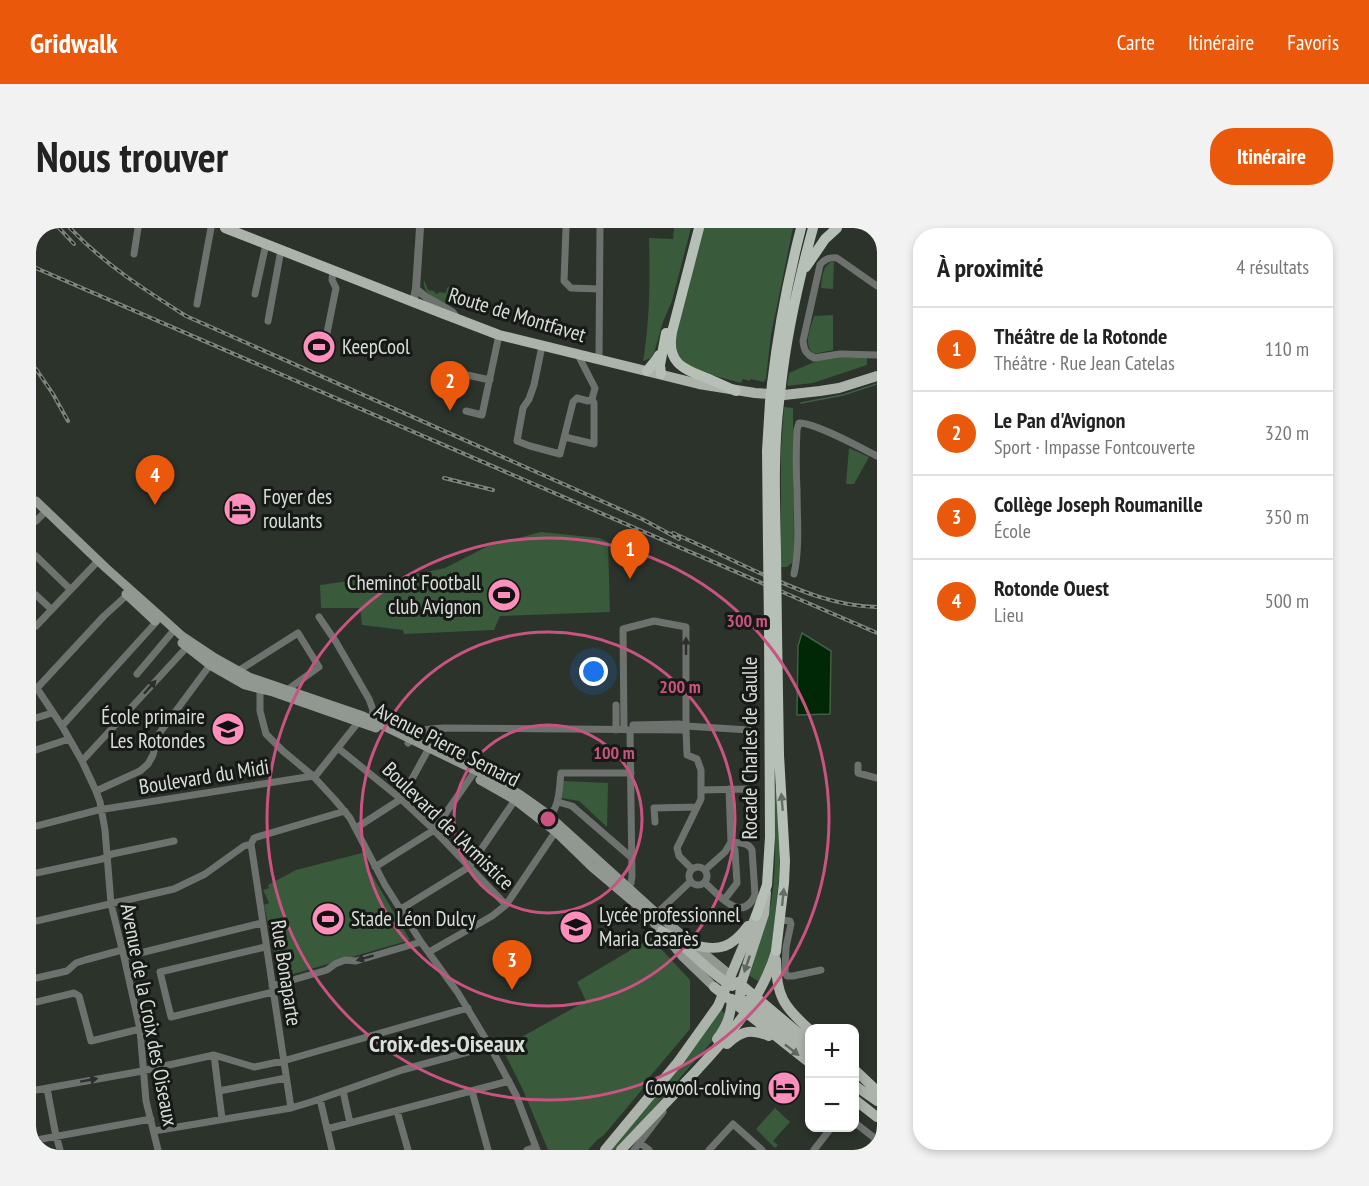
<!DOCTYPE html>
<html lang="fr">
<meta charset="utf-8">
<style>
:root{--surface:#fff;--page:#f2f2f2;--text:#222;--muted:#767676;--line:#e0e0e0;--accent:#ea580c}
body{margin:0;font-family:"PT Sans Narrow",sans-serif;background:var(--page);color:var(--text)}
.controls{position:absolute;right:18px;bottom:18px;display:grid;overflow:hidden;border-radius:12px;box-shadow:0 3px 9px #0003}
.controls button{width:54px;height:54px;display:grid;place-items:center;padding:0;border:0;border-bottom:2px solid var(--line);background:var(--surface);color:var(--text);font:30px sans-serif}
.you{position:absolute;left:558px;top:444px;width:21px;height:21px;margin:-15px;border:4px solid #fff;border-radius:50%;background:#1a73e8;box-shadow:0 0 0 9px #1a73e833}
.badge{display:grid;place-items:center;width:39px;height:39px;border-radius:50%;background:var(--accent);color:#fff;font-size:20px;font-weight:700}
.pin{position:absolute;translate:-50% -50px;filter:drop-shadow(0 2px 3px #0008)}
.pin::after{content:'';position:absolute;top:32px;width:21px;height:18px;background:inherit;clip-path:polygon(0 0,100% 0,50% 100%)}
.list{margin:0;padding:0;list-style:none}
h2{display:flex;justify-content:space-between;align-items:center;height:78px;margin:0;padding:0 24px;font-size:26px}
h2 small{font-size:20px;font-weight:400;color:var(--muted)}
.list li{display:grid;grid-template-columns:39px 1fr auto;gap:18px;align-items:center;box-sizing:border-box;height:84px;padding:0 24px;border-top:2px solid var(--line)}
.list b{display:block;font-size:22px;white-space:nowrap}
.list p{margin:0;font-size:20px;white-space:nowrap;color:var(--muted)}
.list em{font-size:20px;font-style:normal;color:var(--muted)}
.map{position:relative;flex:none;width:841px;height:922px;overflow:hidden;border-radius:24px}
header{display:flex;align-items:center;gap:36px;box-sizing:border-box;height:84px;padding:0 30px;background:var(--accent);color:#fff}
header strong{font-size:28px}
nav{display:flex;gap:33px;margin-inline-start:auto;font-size:21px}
.intro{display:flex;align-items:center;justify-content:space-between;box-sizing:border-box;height:144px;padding:0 36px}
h1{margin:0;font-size:42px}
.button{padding:15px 27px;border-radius:24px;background:var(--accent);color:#fff;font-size:21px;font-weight:700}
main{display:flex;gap:36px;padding:0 36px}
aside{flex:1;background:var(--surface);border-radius:24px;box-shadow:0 3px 9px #0003}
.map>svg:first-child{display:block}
.green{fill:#395a3b}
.water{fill:#012806;stroke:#425f45;stroke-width:1.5}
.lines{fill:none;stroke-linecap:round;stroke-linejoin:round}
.stream{stroke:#425f45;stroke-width:1.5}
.minor{stroke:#6e726e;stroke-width:7}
.tertiary{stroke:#6e726e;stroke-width:8}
.secondary{stroke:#919791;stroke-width:9}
.primary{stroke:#abb3ab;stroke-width:10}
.trunk{stroke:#b7c0b7;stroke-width:10}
.rail-casing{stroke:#7d847d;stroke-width:4}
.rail{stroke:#161916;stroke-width:1.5;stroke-dasharray:4.5;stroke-linecap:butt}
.trunk-bridge{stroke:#b7c0b7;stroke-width:10}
.oneway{fill:#2c2f2c}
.oneway2{fill:#666c66}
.oneway3{fill:#606660}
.ring{fill:none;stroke:#c95381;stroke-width:3}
.labels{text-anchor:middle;stroke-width:6;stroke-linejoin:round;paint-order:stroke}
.street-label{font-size:21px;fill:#d9ded9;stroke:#161916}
.poi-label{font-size:21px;fill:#d9ded9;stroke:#161916;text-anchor:start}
.quarter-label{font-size:24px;font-weight:bold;fill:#d9ded9;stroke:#161916}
.centre{fill:#c95381;stroke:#161916;stroke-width:3}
.ring-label{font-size:18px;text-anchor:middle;font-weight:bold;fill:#c95381;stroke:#161916;stroke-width:6;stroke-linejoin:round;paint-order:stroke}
</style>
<header>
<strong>Gridwalk</strong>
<nav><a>Carte</a><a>Itinéraire</a><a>Favoris</a></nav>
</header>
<div class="intro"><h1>Nous trouver</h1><a class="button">Itinéraire</a></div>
<main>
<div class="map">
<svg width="841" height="922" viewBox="0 0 841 922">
<rect width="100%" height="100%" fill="#2b332b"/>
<path class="green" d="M638 0H655L636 73 627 94 618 125 615 130 607 133C614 92 614 51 613 10L637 11Z
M667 0H757L735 107 730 150 728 154 714 151V153L707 151 705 155 668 145 648 135 641 127 639 107Z
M795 34H798L797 61 785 60C786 50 786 39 795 34Z
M388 52 392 62 398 63 400 66 404 64 410 65 411 60 415 57 417 58 413 79C402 72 386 67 388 52Z
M797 87V122L778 126C766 116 775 100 778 88Z
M803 130H831V137L777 155 751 158 753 145 783 132Z
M748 179 757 180 758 333 751 339H745V222Z
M813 220 833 229 818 256H810Z
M505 304 563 310 572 314 574 384 464 388 458 402 368 406 367 402 326 397 324 380H285L284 357 326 351 362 350 409 340 452 318Z
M527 553 572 555 571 599 543 573 525 570Z
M739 558 742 566 744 621 743 651 736 718 726 751 722 753 712 747C720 723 730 699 735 675 741 639 739 602 738 567Z
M326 625 333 642 374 712 244 750 228 677 233 675 227 662 233 660 232 657 260 642Z
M615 710 654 752V801L612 851 609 858 568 907 561 912 552 922H512L487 862 466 820 550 773 541 754Z
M685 782 692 788 685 803 581 922H575Z
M739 880 754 894 737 913 742 917 739 920 720 901Z"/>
<path class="water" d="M766 405 795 423 794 486 761 487 762 418Z"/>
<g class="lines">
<path class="stream" d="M765 175 807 167 841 156"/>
<path class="minor" d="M530 0 528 53 535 60 563 61
M98 26 102 0
M841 58 801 30C793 29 788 31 784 37L767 113C768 122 770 126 778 130L804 126 841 127
M219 66 230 16
M161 76 175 0
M232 93 245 22
M289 115 300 60 296 52 297 42
M506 118 498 157 493 171 487 180 481 213 494 218 524 226 537 174 541 170 552 173 556 171 559 160 542 127
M563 132 564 0
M431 147 454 152
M430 183 446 187 463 107
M529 209 558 216V175L556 171
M0 293 10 283
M0 328 34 361
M758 346C764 319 761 290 761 262 760 242 760 222 761 202L763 195C778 194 825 220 841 228
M0 367 15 381
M283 389 300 414 333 471 337 482 335 495
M0 398 62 333
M202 443 262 405 283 439 251 462
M101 446 139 401
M0 459 26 498 46 533 60 563 64 574 69 602 75 676 88 729 104 801 110 873 122 922
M224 459V483L230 506 247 523 277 548 300 573 314 590 349 657 385 714 422 765 454 818 480 867 501 922
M1 460 68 388 91 367
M0 490 16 485
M26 498 123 391
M588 500 587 401 618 393 650 399V498L644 496 597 497
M580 502V477
M650 502 651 527 661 531 665 542V571L641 620 643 628 656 641
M372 515C384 500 389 501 408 500L650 502V498L713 502
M302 520 365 571 398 602 470 677
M0 522 33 511
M46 533 151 419
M822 537V545L841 550
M665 562 713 561
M60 563 104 543 112 536 117 527 122 507 174 437
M522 574 536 578 596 630
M514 588C524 576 523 560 525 545H595
M619 594 618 580 661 579
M0 598 62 582 277 548 281 546 324 492
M320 600 365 571 393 520
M215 616 255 880
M215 616 218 610 309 583
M653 648a9 9 0 1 1 18 0a9 9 0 1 1-18 0Z
M339 639 398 602 439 543
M669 642 689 624 695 614 693 561
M0 645 66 631 76 626 138 613
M669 655C682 666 706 697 719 667L716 622C712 614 704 615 695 614
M590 663 595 655 596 648 594 502
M688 672 701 655 699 622 695 614
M365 681 433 639 479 572
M619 687 654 654
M744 692 754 693 755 696 750 719 749 744 751 748H757L785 742
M0 693 138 661 169 646 208 618 215 616
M229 719 124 744 135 789 237 764
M393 724 456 688 470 677 522 600
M88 729 226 695
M0 750 31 743 40 735 49 732 86 722
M236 758 291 742 299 736 309 732 320 733 385 714
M0 774 38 765 43 768 55 813 104 801
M178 827 186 891
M11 860 19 903 24 922
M0 862 101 844 178 827 218 839 247 833 432 780
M183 863 250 850
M307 863 314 895
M436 863 452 922
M284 871 296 922
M361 883 372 922
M818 894 841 912
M291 901 473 853
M118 903 255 880 275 874 366 842 454 818
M0 912 115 891
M604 915 613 922
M491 922 500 919
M598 922 627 884
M673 922 697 896 726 922
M778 922 795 900"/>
<path class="tertiary" d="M380 61 390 69 416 84 419 88
M377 74 380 61 384 0"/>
<path class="secondary" d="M0 273 70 340 125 389 146 408 179 430 213 449 327 488 447 546 483 566 510 585 628 692 694 747
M90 366 119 393
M146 415 174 437 209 457 237 464 340 500
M444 552 479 572 520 604 556 639 608 683 647 729 678 759"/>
<path class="primary" d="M189 0 403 84 463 107 663 156 719 165 748 167 784 163 803 160 841 148
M626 703C652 718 670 743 696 758
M658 717C684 724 696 719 712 698
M740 732C740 768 748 779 774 802
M702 754 766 808
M678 759 774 835
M710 773 774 822
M710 785 704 769 705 756 728 686 730 665
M681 811C691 798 695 787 696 771
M691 816C706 802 715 801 733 808
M818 841 841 863
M818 857 841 873
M818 871 841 889
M569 922 642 834 682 778 720 688
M585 922C611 895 636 868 662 841 694 806 727 770 740 723"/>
<path class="trunk" d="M663 0 636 104C630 136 648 141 673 151 682 155 691 159 700 163
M770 39 789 11 801 0
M611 143 620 132 623 127
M625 146 624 137 630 105
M736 156C742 104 752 51 765 0
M745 157C751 104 763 51 777 0
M732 319 731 223 734 174
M740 324C739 274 737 224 743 174
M720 688 731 657 734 609 733 398
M740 723 748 655 749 633 743 527 741 404"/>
<g class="rail-casing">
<path id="rail" d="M23 0 38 16
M34 0C68 36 109 62 150 88L606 291 643 311
M0 40 841 405
M0 141 17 166 32 193
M408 250 457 262
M637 305C664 317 690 329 717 342 758 360 795 378 841 379"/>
</g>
<use href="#rail" class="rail"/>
<path class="trunk-bridge" d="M734 174 736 156
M743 174 745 157
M732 319 733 398
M740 324 741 404"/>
</g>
<defs><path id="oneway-solid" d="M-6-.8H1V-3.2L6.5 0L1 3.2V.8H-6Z" transform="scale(1.5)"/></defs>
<g class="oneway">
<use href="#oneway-solid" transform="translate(650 418) rotate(-90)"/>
<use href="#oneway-solid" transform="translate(114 459) rotate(-48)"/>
<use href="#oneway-solid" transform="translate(329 730) rotate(164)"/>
<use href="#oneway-solid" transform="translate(53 852) rotate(-10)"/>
</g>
<g class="oneway2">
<use href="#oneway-solid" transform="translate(746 574) rotate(-95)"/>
<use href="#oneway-solid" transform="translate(747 669) rotate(-84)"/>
</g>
<g class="oneway3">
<use href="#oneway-solid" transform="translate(711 736) rotate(109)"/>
<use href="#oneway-solid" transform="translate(756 822) rotate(38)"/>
</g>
<g class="ring">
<circle cx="512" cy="591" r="94"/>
<circle cx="512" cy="591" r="187"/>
<circle cx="512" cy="591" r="281"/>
</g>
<defs>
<g id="stadium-disc" transform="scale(1.725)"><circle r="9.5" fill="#fe8ebc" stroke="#161916"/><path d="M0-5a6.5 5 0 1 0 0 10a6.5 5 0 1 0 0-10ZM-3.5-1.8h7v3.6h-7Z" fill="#111"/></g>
<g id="hotel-disc" transform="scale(1.725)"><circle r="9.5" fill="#fe8ebc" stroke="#161916"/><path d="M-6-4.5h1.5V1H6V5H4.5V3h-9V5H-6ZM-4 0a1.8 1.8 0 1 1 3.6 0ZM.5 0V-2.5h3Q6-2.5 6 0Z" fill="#111"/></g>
<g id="school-disc" transform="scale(1.725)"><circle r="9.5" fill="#fe8ebc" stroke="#161916"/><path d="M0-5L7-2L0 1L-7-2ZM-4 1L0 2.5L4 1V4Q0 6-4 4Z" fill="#111"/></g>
</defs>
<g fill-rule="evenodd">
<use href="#stadium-disc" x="283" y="119"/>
<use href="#hotel-disc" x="204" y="281"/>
<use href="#stadium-disc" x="468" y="367"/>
<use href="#school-disc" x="192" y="501"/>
<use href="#stadium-disc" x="292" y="691"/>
<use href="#school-disc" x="540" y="699"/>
<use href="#hotel-disc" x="748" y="860"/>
</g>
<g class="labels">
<g class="street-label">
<text transform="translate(481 87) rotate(17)" y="7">Route de Montfavet</text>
<text transform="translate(411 517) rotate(27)" y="7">Avenue Pierre Semard</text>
<text transform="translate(714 520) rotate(-90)" y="7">Rocade Charles de Gaulle</text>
<text transform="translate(168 549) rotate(-9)" y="7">Boulevard du Midi</text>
<text transform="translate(412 598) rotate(44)" y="7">Boulevard de l'Armistice</text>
<text transform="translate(250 745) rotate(81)" y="7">Rue Bonaparte</text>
<text transform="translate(113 787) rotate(79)" y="7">Avenue de la Croix des Oiseaux</text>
</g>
<g class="poi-label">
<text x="306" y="126">KeepCool</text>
<text x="227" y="276">Foyer des<tspan x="227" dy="24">roulants</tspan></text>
<text x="445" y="362" text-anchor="end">Cheminot Football<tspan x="445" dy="24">club Avignon</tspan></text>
<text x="169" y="496" text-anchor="end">École primaire<tspan x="169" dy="24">Les Rotondes</tspan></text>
<text x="563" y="694">Lycée professionnel<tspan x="563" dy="24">Maria Casarès</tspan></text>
<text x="315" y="698">Stade Léon Dulcy</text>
<text x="725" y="867" text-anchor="end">Cowool-coliving</text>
</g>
<g class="quarter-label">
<text x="411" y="824">Croix-des-Oiseaux</text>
</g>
</g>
<circle cx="512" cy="591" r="9" class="centre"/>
<g class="ring-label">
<text x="711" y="399">300 m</text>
<text x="644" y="465">200 m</text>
<text x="578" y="531">100 m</text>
</g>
</svg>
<div class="controls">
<button>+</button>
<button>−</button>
</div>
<div class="you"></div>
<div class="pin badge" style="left:594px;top:351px">1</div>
<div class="pin badge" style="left:414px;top:183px">2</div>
<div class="pin badge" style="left:476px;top:762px">3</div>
<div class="pin badge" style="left:119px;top:277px">4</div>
</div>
<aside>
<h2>À proximité<small>4 résultats</small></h2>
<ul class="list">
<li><span class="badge">1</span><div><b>Théâtre de la Rotonde</b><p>Théâtre · Rue Jean Catelas</p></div><em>110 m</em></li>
<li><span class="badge">2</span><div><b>Le Pan d'Avignon</b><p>Sport · Impasse Fontcouverte</p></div><em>320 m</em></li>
<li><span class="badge">3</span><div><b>Collège Joseph Roumanille</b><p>École</p></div><em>350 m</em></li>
<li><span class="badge">4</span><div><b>Rotonde Ouest</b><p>Lieu</p></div><em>500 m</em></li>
</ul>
</aside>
</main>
